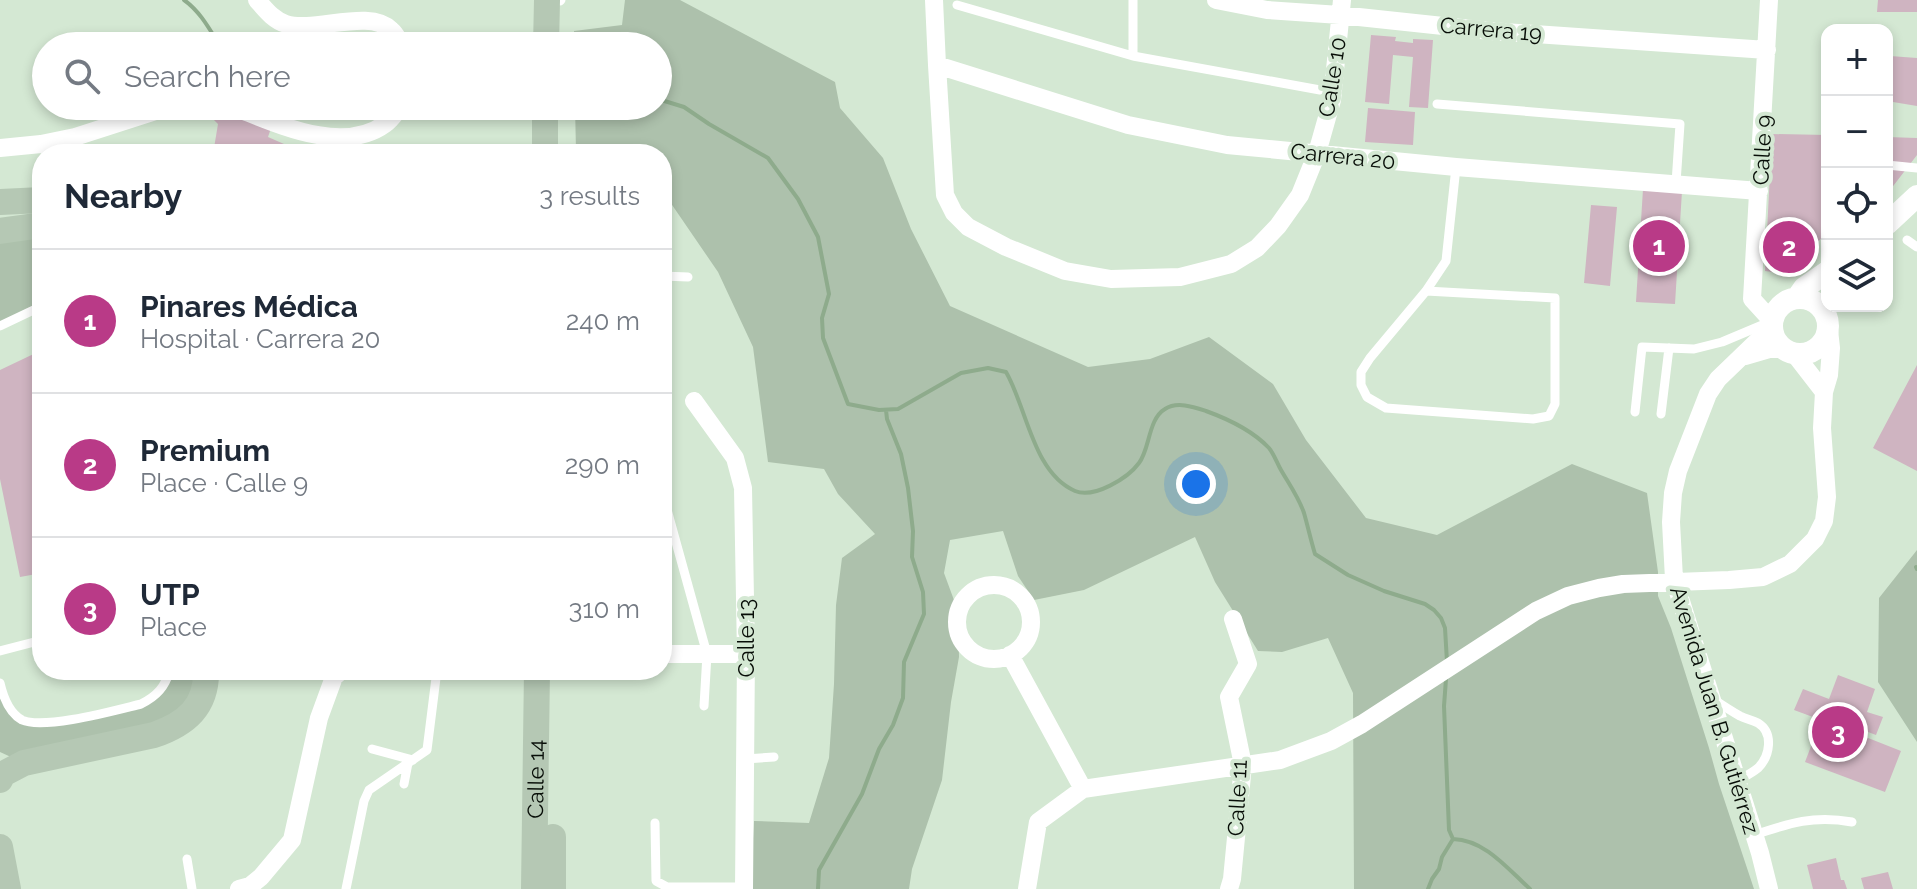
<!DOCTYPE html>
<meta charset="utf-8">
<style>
:root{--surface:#fff;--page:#f2f2f3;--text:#1f2937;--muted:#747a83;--line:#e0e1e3;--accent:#b93a87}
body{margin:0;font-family:Raleway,sans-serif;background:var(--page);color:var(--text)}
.controls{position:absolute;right:24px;top:24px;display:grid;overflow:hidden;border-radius:16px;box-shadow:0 4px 12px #0003}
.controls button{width:72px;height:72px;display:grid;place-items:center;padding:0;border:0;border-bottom:2px solid var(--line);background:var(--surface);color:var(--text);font:40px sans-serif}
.you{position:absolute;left:1196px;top:484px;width:28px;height:28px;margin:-20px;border:6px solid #fff;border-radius:50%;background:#1a73e8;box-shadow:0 0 0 12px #1a73e833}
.badge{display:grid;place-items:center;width:52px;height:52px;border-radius:50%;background:var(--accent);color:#fff;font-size:26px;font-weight:700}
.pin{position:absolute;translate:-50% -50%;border:4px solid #fff;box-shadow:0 2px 8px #0006}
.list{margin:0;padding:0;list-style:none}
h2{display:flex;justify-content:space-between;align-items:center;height:104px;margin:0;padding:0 32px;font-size:34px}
h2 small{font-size:26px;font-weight:400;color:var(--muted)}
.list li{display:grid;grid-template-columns:52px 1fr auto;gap:24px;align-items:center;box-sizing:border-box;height:144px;padding:0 32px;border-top:2px solid var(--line)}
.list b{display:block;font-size:30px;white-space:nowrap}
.list p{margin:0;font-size:26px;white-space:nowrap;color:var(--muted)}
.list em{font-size:26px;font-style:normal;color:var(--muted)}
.icon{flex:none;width:44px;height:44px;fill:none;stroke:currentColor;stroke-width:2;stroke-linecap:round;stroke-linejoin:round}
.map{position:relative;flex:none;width:1917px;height:889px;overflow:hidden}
.search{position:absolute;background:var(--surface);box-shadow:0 4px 12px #0003;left:32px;top:32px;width:640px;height:88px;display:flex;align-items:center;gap:20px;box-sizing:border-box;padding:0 28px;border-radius:44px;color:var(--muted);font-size:30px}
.panel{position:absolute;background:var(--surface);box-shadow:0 4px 12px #0003;left:32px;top:144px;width:640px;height:536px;border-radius:32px}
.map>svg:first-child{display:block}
.green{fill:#adc1ac}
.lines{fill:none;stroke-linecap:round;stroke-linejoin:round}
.stream{stroke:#8eab8c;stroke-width:4}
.building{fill:#cfb4c1}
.service{stroke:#fff;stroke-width:9}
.minor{stroke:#fff;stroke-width:18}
.tertiary{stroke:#fff;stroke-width:22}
.secondary{stroke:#b5c8b4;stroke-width:26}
.labels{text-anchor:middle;stroke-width:8;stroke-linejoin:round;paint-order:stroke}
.street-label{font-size:22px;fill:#070d07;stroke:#d4e8d3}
</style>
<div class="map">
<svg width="1917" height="889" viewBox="0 0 1917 889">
<rect width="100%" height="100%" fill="#d4e8d3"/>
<path class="green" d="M625 0H680L835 82 840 108 883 158 911 229 950 306 1088 367 1150 359 1209 337 1273 384 1306 440 1366 518 1437 535 1572 464 1647 493 1658 572V596L1671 628 1709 748 1719 784 1754 889H1354L1353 693 1328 638 1282 652 1258 651 1215 582 1195 537 1084 590 1034 600 1018 576 1003 531 950 540 944 573 958 611 959 657 951 702 942 780 912 869 909 889H750L754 821 809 823 829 758 834 684 836 605 842 558 875 534 838 494 824 469 768 462 753 347 718 272 668 199 662 196V154H582L576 151 575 106H658V46H574V31L622 25Z
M42 225V306L0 326V231Z
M1917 550V742L1878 682 1879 598Z
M170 670H206L195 710 24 763 0 752V683L14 714 50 723 153 698Z"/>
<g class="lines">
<path class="stream" d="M184 0C200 11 210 30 220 46
M658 99 684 107 709 124 768 158 798 199 818 237 829 294 822 318 823 338 848 404 879 410 898 409 961 373 988 368 1006 372C1027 408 1033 473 1075 491 1094 499 1128 478 1139 463 1150 449 1148 419 1165 409 1177 401 1194 407 1206 411 1228 419 1253 431 1269 448 1274 454 1277 463 1281 470 1289 484 1299 498 1304 513 1308 527 1311 541 1315 554L1348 575 1384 591 1425 604 1434 610 1441 618 1445 628 1447 662
M1916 567 1917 569
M1453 839C1485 840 1507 868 1530 889
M818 889 819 870 862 794 879 749 893 725 903 698 904 662 924 614 923 592 912 557 913 531 908 488 901 454 887 419 886 410
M1428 889 1432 879 1439 869 1442 857 1453 839 1449 830 1444 706 1446 679"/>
</g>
<path class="building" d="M1878 0H1917V12H1877Z
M1371 35 1396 37 1395 41 1413 43V39L1433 40 1428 108 1409 107 1413 57 1393 55 1389 104 1365 102Z
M1890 56 1917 58V106L1887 101Z
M220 106H224L271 128 268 137 284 144 279 154H213L218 124 209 115Z
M1368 108 1415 112 1413 145 1365 142Z
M1772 134 1827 135V234L1794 261 1782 260 1781 273 1765 271Z
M1887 137 1917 138V155L1887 194Z
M1643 189 1682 191 1675 304 1636 302Z
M1591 205 1617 207 1610 286 1584 283Z
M42 350V573L20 577 0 479V370Z
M1917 365V471L1873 448Z
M1838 675 1875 689 1867 712 1883 717 1876 735 1860 729 1858 734 1901 751 1885 792 1805 762 1821 720 1794 710 1803 689 1829 699Z
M1836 858 1841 880H1844L1847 889H1813L1807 865Z
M1888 872 1893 889H1864L1861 878Z"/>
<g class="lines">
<path class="service" d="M1133 0V56
M560 1 561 0
M957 5 1133 56 1320 90
M1437 104 1680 124 1676 183
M1887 165 1917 168
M1907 240 1917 247
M662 276 688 277
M1426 291 1555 298V404L1549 416 1533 419 1386 408 1367 397 1361 385V372L1370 358 1426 291 1446 261 1456 167
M0 326 42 306
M1635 412 1642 347 1694 349 1722 342 1772 321
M1661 414 1669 348
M666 506 707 654 704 706
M0 651 42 640
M0 683C3 696 9 713 22 720 44 730 116 710 141 704 157 696 165 687 170 670
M1713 699C1722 705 1731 711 1740 716 1746 719 1752 720 1758 723 1774 733 1770 756 1758 768 1752 773 1744 777 1737 781
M372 749 413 760
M745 759 774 757
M404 784 408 763
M655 823 656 881 667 887H744
M1754 835C1790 823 1814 815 1852 822
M187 859 192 889
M346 889 364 801 369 790 427 750 437 670"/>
<path class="minor" d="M257 0C265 9 273 20 286 24 314 33 370 8 391 30 396 34 399 41 402 46
M934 0 937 65 945 195 954 213 968 227 1006 247 1065 271 1111 279 1180 277 1231 264 1257 248 1278 226 1300 195 1317 153 1332 100 1342 0
M1216 0 1267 10 1340 15 1490 31 1767 50
M1769 0 1752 299 1772 321
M937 65 1128 125 1227 145 1456 167 1759 191
M231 106C274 122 341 156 385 124 391 120 396 112 401 106
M0 148 41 144 75 137 162 109 191 106
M1793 352 1824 392
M1745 356 1769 349H1784
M694 401 735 458 743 488 746 654 744 889
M957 622a37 37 0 1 1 74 0a37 37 0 1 1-74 0Z
M662 654H746
M1010 655 1083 789
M239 889 250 886 261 877 292 840 319 718 334 677 342 670
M1027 889 1038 822 1083 789 1280 760 1331 741 1362 724 1536 611 1568 596 1599 588 1623 584 1729 580 1763 577 1790 564 1815 539 1824 521 1827 497 1822 428 1824 392 1829 375 1831 348 1829 330
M1229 889 1232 879 1243 765 1229 697 1248 664 1233 619
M1769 889 1760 853 1674 579 1671 522 1673 493 1678 471 1708 394 1718 379 1772 327"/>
<path class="tertiary" d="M1887 224 1917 196
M1772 326a28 28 0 1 1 56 0a28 28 0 1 1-56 0Z
M1797 298 1804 288 1827 272"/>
<g class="secondary">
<path d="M546 46 547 0"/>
<path d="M545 154V106"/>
<path d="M0 202 42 200"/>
<path d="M0 231 42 225"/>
<path d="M0 780 3 774 24 763 154 735C186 724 207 707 206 670"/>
<path d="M0 847 8 889"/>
<path id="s1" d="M534 889 537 670"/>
<path d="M553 889V837"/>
</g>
</g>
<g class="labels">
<g class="street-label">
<text transform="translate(1491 29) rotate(5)" y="8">Carrera 19</text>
<text transform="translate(1332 77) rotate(-81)" y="8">Calle 10</text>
<text transform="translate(1762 150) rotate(-87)" y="8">Calle 9</text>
<text transform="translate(1343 156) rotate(6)" y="8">Carrera 20</text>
<text transform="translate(746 638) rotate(-90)" y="8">Calle 13</text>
<text transform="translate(1715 710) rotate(73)" y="8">Avenida Juan B. Gutiérrez</text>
<text dy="8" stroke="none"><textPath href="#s1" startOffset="110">Calle 14</textPath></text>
<text transform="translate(1237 798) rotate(-87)" y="8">Calle 11</text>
</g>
</g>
</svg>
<div class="controls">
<button>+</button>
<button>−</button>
<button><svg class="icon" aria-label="locate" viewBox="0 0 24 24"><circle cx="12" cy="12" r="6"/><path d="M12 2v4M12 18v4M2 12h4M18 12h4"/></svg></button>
<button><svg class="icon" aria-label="layers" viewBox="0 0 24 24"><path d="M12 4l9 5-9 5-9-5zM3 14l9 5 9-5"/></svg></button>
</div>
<div class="you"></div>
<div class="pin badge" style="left:1659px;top:246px">1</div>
<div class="pin badge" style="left:1789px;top:247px">2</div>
<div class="pin badge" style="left:1838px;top:732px">3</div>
<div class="search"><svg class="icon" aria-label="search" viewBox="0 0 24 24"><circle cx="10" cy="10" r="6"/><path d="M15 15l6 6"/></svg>Search here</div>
<section class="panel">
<h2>Nearby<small>3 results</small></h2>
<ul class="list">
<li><span class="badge">1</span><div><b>Pinares Médica</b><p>Hospital · Carrera 20</p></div><em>240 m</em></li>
<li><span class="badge">2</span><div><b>Premium</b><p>Place · Calle 9</p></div><em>290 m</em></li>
<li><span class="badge">3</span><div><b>UTP</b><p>Place</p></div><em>310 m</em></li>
</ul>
</section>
</div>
